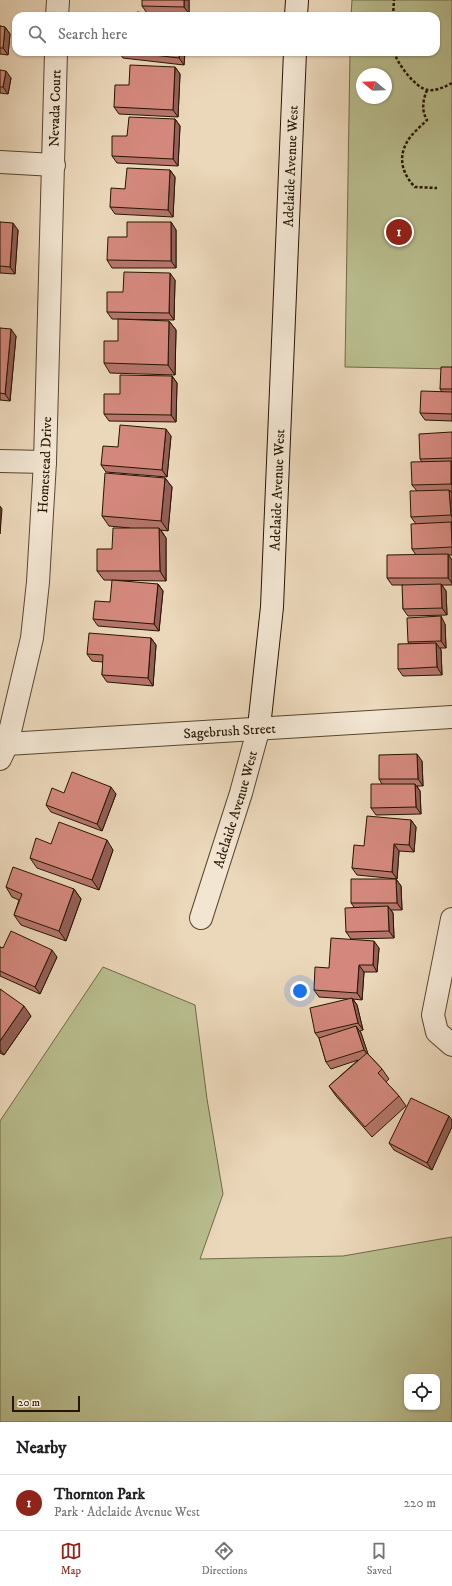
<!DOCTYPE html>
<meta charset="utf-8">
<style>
:root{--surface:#fff;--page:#f6f6f6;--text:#202124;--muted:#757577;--line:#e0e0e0;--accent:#8f2418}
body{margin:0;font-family:"IM FELL DW Pica",serif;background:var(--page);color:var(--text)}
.controls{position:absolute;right:12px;bottom:12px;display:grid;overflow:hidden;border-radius:8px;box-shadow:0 1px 3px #0004}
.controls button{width:36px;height:36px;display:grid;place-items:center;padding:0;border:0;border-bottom:1px solid var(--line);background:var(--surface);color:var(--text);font:20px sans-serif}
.compass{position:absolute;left:356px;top:68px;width:36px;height:36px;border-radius:50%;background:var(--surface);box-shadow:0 1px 3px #0004;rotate:289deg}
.scale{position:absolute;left:12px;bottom:10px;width:68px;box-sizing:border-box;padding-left:4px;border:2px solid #261500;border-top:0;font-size:11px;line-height:14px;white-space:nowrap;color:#261500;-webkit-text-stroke:3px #f2e5d2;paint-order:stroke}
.you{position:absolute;left:300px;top:991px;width:14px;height:14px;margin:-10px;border:3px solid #fff;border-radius:50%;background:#1a73e8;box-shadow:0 0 0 6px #1a73e833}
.badge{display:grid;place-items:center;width:26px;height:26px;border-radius:50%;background:var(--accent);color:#fff;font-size:13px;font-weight:700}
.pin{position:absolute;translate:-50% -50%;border:2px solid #fff;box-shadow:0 1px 4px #0006}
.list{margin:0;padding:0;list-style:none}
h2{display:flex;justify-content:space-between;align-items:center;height:52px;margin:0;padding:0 16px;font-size:17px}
h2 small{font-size:13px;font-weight:400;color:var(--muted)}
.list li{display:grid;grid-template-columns:26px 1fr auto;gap:12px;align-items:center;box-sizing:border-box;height:56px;padding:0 16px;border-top:1px solid var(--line)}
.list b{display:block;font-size:15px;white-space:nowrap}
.list p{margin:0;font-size:13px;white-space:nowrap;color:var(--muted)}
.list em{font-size:13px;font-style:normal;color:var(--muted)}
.icon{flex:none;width:22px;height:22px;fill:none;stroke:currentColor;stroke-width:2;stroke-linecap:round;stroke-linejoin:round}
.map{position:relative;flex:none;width:452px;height:1422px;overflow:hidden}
.search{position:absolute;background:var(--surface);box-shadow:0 1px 3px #0004;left:12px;right:12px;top:12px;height:44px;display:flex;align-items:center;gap:10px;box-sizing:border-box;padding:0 14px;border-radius:12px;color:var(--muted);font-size:15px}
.sheet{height:108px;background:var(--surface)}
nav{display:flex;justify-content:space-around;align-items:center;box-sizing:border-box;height:56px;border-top:1px solid var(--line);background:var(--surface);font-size:11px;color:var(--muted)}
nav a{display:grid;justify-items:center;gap:2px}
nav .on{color:var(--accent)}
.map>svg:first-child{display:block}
.green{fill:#b9be8f;stroke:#706a48;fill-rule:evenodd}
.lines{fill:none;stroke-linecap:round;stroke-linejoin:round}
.street-casing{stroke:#57462e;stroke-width:24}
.secondary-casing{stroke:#261500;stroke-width:24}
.path{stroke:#261500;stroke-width:2.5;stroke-dasharray:3 2;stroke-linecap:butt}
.street{stroke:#f2e5d2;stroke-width:22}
.secondary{stroke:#f2e5d2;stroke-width:22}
.wall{fill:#b6756c;stroke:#261500}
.shaded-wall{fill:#945f58;stroke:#261500}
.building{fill:#d4887d;stroke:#261500}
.labels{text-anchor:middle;stroke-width:3;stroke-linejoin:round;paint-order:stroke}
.street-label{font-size:14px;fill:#261500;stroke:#f2e5d2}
</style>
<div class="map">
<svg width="452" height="1422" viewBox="0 0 452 1422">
<rect width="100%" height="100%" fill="#ebd7ba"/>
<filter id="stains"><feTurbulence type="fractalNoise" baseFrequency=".005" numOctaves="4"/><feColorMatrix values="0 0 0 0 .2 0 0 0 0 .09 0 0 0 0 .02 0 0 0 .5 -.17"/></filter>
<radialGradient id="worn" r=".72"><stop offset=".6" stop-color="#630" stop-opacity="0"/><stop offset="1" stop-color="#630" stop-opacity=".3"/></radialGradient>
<path class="green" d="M352 0H452V369L345 367 350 52H436V16H351ZM362 74H386V98H362Z
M103 967 195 1005 207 1099 223 1194 200 1259 343 1256 452 1237V1422H0V1121ZM407 1377H437V1407H407Z"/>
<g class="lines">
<g class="street-casing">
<g id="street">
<path d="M57 16 58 1"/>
<path d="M0 162 54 165"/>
<path d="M0 461 45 462"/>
<path id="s1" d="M7 744 452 717"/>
<path id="s2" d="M0 759 7 744 32 638 38 582 45 462 56 52"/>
<path id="s3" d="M201 918 241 793 259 727"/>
<path d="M452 919 433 1015 437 1032 452 1045"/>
</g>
</g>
<g class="secondary-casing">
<g id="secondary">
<path d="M296 16 297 0"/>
<path id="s4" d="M259 727 272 607 295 52"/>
</g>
</g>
<path class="path" d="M393 16 394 0
M394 52C397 63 416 89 428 90 437 91 444 87 452 83
M427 90C423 100 421 110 427 120 420 127 410 135 406 144 398 159 403 175 415 187L437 188"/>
<use href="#street" class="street"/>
<use href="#secondary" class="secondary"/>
</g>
<path class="wall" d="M189 0V14L147 13 142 6Z
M0 26 5 27 10 34 8 55 0 54Z
M119 52H185L184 65 123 58Z
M175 67 180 74 178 117 119 114 114 107 129 85Z
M0 70 11 78 8 94 0 93Z
M175 119 180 126 178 166 117 163 112 156 127 136Z
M170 170 175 177 173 217 115 214 110 207 125 189Z
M0 222 18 230 15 274 0 273Z
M171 222 176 230V268H112L107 260 127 237Z
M175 280 174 320 112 319 107 312 123 292Z
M169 321 176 330 175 375 110 373 104 363Z
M0 328 16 336 10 401 0 400Z
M452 367V421L425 420 420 413 442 392 440 389Z
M172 376 177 383 176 422 109 421 104 414 120 394Z
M452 432V491H450L452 493V522L451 523 452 524V555H448L452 560V585H442L446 591 447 615 408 616 403 609V585H392L387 578 416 555 412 549 416 524 411 517 417 491 412 485 422 462 420 459Z
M171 436 167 477 106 472 101 465 118 447Z
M165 478 172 487 168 531 161 530 166 538V581L104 580 97 571 112 549 130 528 109 526 102 516Z
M158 584 163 591 159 631 98 626 93 619 110 602Z
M445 624 446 648H440L441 650 442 675 403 676 398 669 409 644 408 642Z
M151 638 156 645 153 686 107 682 102 675 103 662 92 661 87 654Z
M422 761 423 786H417L420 791 421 814 376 815 371 808 382 784 379 779Z
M116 794 102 831 51 812 46 805Z
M411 820 416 827 414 852 399 851 397 879 357 875 352 868 364 846Z
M51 844 113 850 99 890 37 868 30 858Z
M396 879 401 886 402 910H391L393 913 394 938 351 939 346 932 354 907 351 903Z
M6 887 74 889 81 899 66 941 21 925 14 915 19 900 12 897Z
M0 947 3 948 57 957 40 994 0 976Z
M379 948 377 972H364L362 1000 353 999 357 1005 363 1030 360 1031 361 1033 368 1054 382 1069 389 1079 386 1082 399 1096 406 1106 372 1137 336 1096 329 1086 358 1060 331 1069 326 1062 319 1038 315 1033 348 999 319 997 314 990 329 968Z
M0 989 31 1016 4 1055 0 1053Z
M449 1116 432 1170 394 1150 389 1143Z"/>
<path class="shaded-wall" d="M184 0H189V14L184 7Z
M5 27 10 34 8 55 3 48Z
M180 52H185L184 65 179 58Z
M175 67 180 74 178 117 173 110Z
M6 71 11 78 8 94 3 87Z
M175 119 180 126 178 166 173 159Z
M170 170 175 177 173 217 168 210Z
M171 222 176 230V268L171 261Z
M13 223 18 230 15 274 10 267Z
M170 273 175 280 174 320 169 313Z
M169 321 176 330 175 375 168 365Z
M11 329 16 336 10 401 5 394Z
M172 376 177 383 176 422 171 415Z
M166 429 171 436 167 477 162 470Z
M451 461 452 463V485L451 484Z
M165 478 172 487 168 531 161 521Z
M449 490 452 493V517L451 515Z
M0 506 2 509 0 534Z
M451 522 452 524V547Z
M159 528 166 538V581L160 571Z
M448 554 452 560V583L448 578Z
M158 584 163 591 159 631 154 624Z
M441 584 446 591 447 615 442 608Z
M441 616 445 624 446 648 441 641Z
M151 638 156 645 153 686 148 678Z
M436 643 441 650 442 675 437 667Z
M417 754 422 761 423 786 418 779Z
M415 784 420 791 421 814 416 807Z
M111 787 116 794 102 831 97 824Z
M411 820 416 827 414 852 409 845Z
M107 840 113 850 99 890 92 880Z
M394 844 399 851 397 879 392 872Z
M396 879 401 886 402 910 397 903Z
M74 889 81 899 66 941 59 931Z
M388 906 393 913 394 938 389 931Z
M374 941 379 948 377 972 373 965Z
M52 950 57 957 40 994 35 987Z
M359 965 364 972 362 1000 357 993Z
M352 998 357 1005 363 1030 358 1023Z
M24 1006 31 1016 4 1055 0 1050V1041Z
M356 1026 361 1033 369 1057 364 1050Z
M449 1116 452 1120V1127L432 1170 427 1163Z"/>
<path class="building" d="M142 0H184V7L142 6Z
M137 12 172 16H137Z
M0 26 5 27 3 48H0Z
M128 52H180L179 58Z
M130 65 175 67 173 110 114 107 115 85H129Z
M0 70 6 71 3 87H0Z
M129 117 175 119 173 159 112 156V136H127Z
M127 168 170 170 168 210 110 207 111 188 125 189Z
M0 222 13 223 10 267 0 266Z
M127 222H171V261L107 260 108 237H127Z
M124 272 170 273 169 313 107 312V292H123Z
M118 319 169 321 168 365 104 363V341H118Z
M0 328 11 329 5 394 0 393Z
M441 367H452V389H440Z
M120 375 172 376 171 415 104 414V394H120Z
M421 391 452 392V414L420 413Z
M120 425 166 429 162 470 101 465 103 446 118 447Z
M452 432V458L420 459 419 434Z
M451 461V484L412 485 411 462Z
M105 473 165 478 161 521 102 516Z
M449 490 451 515 411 517 410 491Z
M451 522 452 547 412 549 411 524Z
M113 528H159L160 571H97V549H112Z
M448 554V578H387V555Z
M112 580 158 584 154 624 93 619 95 601 110 602Z
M441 584 442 608 403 609 402 585Z
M441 616V641L408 642 407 618Z
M89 633 151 638 148 678 102 675 103 655 87 654Z
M436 643 437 667 398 669V644Z
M417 754 418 779H379V755Z
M72 772 111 787 97 824 46 805 52 788 64 793Z
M371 784H415L416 807 371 808Z
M367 816 411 820 409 845 394 844 392 872 352 868 354 845 364 846Z
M59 822 107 840 92 880 30 858 36 838 51 844Z
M13 867 74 889 59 931 14 915 22 894 6 887Z
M351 879H396L397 903H351Z
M388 906 389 931 346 932 345 908Z
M11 931 52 950 35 987 0 971V947L3 948Z
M331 938 374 941 373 965H359L357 993 314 990 315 967 329 968Z
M0 989 24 1006 0 1041Z
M352 998 358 1023 315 1033 310 1008Z
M356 1026 364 1050 326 1062 319 1038Z
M367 1053 382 1069 378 1073 399 1096 365 1127 329 1086Z
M411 1098 449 1116 427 1163 389 1143Z"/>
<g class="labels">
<g class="street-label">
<text dy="5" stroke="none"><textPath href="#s2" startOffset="656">Nevada Court</textPath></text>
<text dy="5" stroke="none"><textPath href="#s4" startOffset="562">Adelaide Avenue West</textPath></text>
<text dy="5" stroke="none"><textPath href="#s2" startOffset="299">Homestead Drive</textPath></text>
<text dy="5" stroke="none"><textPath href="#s4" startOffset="238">Adelaide Avenue West</textPath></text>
<text dy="5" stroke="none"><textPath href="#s1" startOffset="223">Sagebrush Street</textPath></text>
<text dy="5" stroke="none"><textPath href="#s3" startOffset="114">Adelaide Avenue West</textPath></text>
</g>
</g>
<rect width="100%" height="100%" filter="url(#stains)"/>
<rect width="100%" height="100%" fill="url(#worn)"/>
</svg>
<div class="controls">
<button><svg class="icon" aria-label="locate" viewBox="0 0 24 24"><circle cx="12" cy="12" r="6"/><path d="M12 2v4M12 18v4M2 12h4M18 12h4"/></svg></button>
</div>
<svg class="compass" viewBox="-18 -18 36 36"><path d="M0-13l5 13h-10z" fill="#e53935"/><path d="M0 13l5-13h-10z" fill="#757577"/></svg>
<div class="scale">20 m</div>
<div class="you"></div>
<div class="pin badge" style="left:399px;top:232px">1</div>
<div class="search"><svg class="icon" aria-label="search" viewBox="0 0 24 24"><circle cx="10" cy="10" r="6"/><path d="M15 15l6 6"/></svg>Search here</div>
</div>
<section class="sheet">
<h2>Nearby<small></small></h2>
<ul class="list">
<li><span class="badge">1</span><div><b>Thornton Park</b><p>Park · Adelaide Avenue West</p></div><em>220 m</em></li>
</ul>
</section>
<nav>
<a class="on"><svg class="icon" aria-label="map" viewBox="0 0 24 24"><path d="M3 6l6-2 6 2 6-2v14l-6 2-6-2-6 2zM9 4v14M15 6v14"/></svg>Map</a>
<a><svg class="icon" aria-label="directions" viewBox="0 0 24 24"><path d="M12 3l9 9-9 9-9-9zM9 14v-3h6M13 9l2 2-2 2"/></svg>Directions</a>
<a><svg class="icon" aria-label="saved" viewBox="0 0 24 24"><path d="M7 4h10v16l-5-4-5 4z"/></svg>Saved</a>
</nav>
